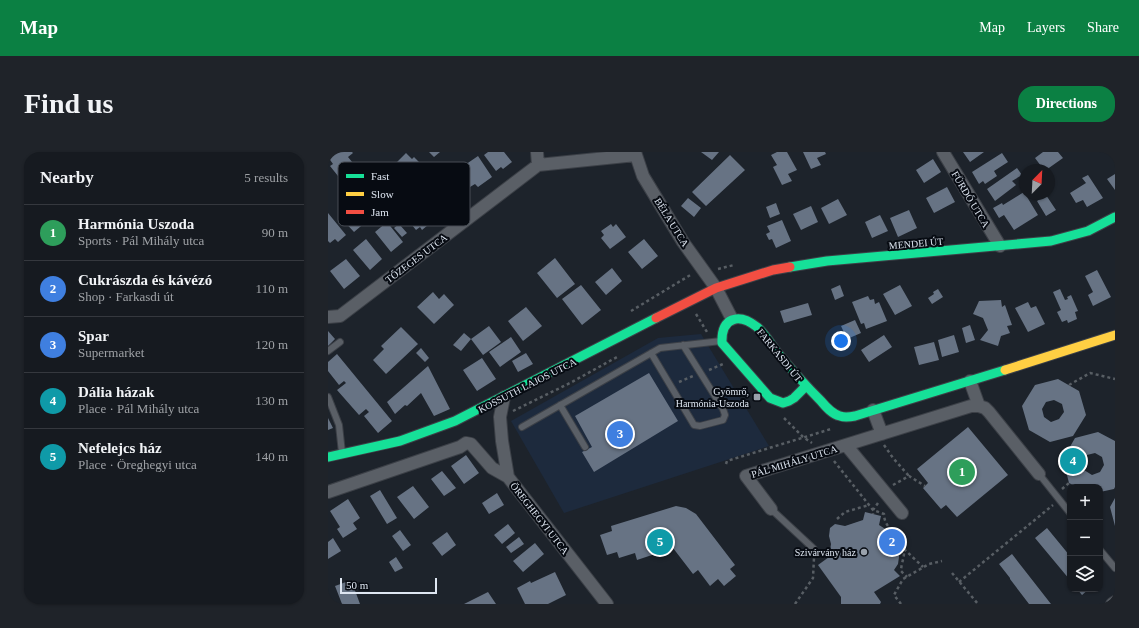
<!DOCTYPE html>
<meta charset="utf-8">
<style>
:root{--surface:#161a20;--page:#1f2329;--text:#f1f3f6;--muted:#9ea1a5;--line:#35383e;--accent:#0b8043}
body{margin:0;font-family:Georgia,serif;background:var(--page);color:var(--text)}
.controls{position:absolute;right:12px;bottom:12px;display:grid;overflow:hidden;border-radius:8px;box-shadow:0 1px 3px #0004}
.controls button{width:36px;height:36px;display:grid;place-items:center;padding:0;border:0;border-bottom:1px solid var(--line);background:var(--surface);color:var(--text);font:20px sans-serif}
.compass{position:absolute;left:691px;top:12px;width:36px;height:36px;border-radius:50%;background:var(--surface);box-shadow:0 1px 3px #0004;rotate:24deg}
.scale{position:absolute;left:12px;bottom:10px;width:97px;box-sizing:border-box;padding-left:4px;border:2px solid #dee6f1;border-top:0;font-size:11px;line-height:14px;white-space:nowrap;color:#dee6f1;-webkit-text-stroke:3px #070b12;paint-order:stroke}
.you{position:absolute;left:513px;top:189px;width:14px;height:14px;margin:-10px;border:3px solid #fff;border-radius:50%;background:#1a73e8;box-shadow:0 0 0 6px #1a73e833}
.badge{display:grid;place-items:center;width:26px;height:26px;border-radius:50%;background:var(--accent);color:#fff;font-size:13px;font-weight:700}
.pin{position:absolute;translate:-50% -50%;border:2px solid #fff;box-shadow:0 1px 4px #0006}
.list{margin:0;padding:0;list-style:none}
h2{display:flex;justify-content:space-between;align-items:center;height:52px;margin:0;padding:0 16px;font-size:17px}
h2 small{font-size:13px;font-weight:400;color:var(--muted)}
.list li{display:grid;grid-template-columns:26px 1fr auto;gap:12px;align-items:center;box-sizing:border-box;height:56px;padding:0 16px;border-top:1px solid var(--line)}
.list b{display:block;font-size:15px;white-space:nowrap}
.list p{margin:0;font-size:13px;white-space:nowrap;color:var(--muted)}
.list em{font-size:13px;font-style:normal;color:var(--muted)}
.icon{flex:none;width:22px;height:22px;fill:none;stroke:currentColor;stroke-width:2;stroke-linecap:round;stroke-linejoin:round}
.map{position:relative;flex:none;width:787px;height:452px;overflow:hidden;border-radius:16px}
header{display:flex;align-items:center;gap:24px;box-sizing:border-box;height:56px;padding:0 20px;background:var(--accent);color:#fff}
header strong{font-size:19px}
nav{display:flex;gap:22px;margin-inline-start:auto;font-size:14px}
.intro{display:flex;align-items:center;justify-content:space-between;box-sizing:border-box;height:96px;padding:0 24px}
h1{margin:0;font-size:28px}
.button{padding:10px 18px;border-radius:16px;background:var(--accent);color:#fff;font-size:14px;font-weight:700}
main{display:flex;gap:24px;padding:0 24px}
aside{flex:1;background:var(--surface);border-radius:16px;box-shadow:0 1px 3px #0004}
.map>svg:first-child{display:block}
.built{fill:#1d2a3d}
.building{fill:#677384;fill-rule:evenodd}
.lines{fill:none;stroke-linecap:round;stroke-linejoin:round}
.lane-casing{stroke:#3c4047;stroke-width:8}
.street-casing{stroke:#3c4047;stroke-width:14}
.fast-casing{stroke:#3c4047;stroke-width:11}
.slow-casing{stroke:#3c4047;stroke-width:11}
.jam-casing{stroke:#3c4047;stroke-width:11}
.path{stroke:#585e64;stroke-width:2.5;stroke-dasharray:3 3;stroke-linecap:butt}
.lane{stroke:#5a5f66;stroke-width:6}
.street{stroke:#5a5f66;stroke-width:12}
.fast{stroke:#16e098;stroke-width:9}
.slow{stroke:#ffcf43;stroke-width:9}
.jam{stroke:#f24e42;stroke-width:9}
.poi-dot{fill:#9aa2ac;stroke:#070b12;stroke-width:1.5}
.labels{text-anchor:middle;stroke-width:4;stroke-linejoin:round;paint-order:stroke}
.street-label{font-size:10px;fill:#dee6f1;stroke:#070b12}
.poi-label{font-size:10px;fill:#dee6f1;stroke:#070b12;text-anchor:end}
.key{fill:#070b12;stroke:#484d55;stroke-width:1}
.key-label{font-size:11px;fill:#dee6f1}
</style>
<header>
<strong>Map</strong>
<nav><a>Map</a><a>Layers</a><a>Share</a></nav>
</header>
<div class="intro"><h1>Find us</h1><a class="button">Directions</a></div>
<main>
<aside>
<h2>Nearby<small>5 results</small></h2>
<ul class="list">
<li><span class="badge" style="background:#2e9e5b">1</span><div><b>Harmónia Uszoda</b><p>Sports · Pál Mihály utca</p></div><em>90 m</em></li>
<li><span class="badge" style="background:#3f7fe0">2</span><div><b>Cukrászda és kávézó</b><p>Shop · Farkasdi út</p></div><em>110 m</em></li>
<li><span class="badge" style="background:#3f7fe0">3</span><div><b>Spar</b><p>Supermarket</p></div><em>120 m</em></li>
<li><span class="badge" style="background:#0f9aa8">4</span><div><b>Dália házak</b><p>Place · Pál Mihály utca</p></div><em>130 m</em></li>
<li><span class="badge" style="background:#0f9aa8">5</span><div><b>Nefelejcs ház</b><p>Place · Öreghegyi utca</p></div><em>140 m</em></li>
</ul>
</aside>
<div class="map">
<svg width="787" height="452" viewBox="0 0 787 452">
<rect width="100%" height="100%" fill="#1d232b"/>
<path class="built" d="M373 182 441 294 236 361 183 269 330 186Z"/>
<path class="building" d="M3 0H24L25 1 20 5 29 16 16 26 12 21 10 24 2 14 5 12 0 5V2Z
M101 0H112L106 5Z
M160 0H176L184 10 175 17 173 15 168 19 156 3Z
M373 0H391L384 8Z
M449 0H459L469 18 460 22 464 29 454 33 445 15 449 13 443 3Z
M475 0H497L498 2 489 6 493 13 483 17Z
M635 0H656L642 10Z
M715 0H730L735 6 718 18H716L707 6Z
M78 1 84 7 86 5 98 17 84 32 66 13Z
M674 1 680 10 666 19 669 24 657 32 655 29 651 32 644 20Z
M402 3 417 18 378 54 364 40Z
M150 4 164 25 150 35 147 32 142 35 135 24 139 22 134 15Z
M605 7 613 20 596 31 588 18Z
M689 16 694 23 684 29 688 33 667 49 659 37Z
M787 22V38L779 27Z
M760 23 775 46 759 55 755 48 748 51 742 41 758 31 754 26Z
M619 35 627 50 606 61 598 46Z
M696 40 710 63 686 78 676 63 671 66 665 56 674 51 675 53Z
M718 43 728 58 718 64 709 49Z
M360 46 373 56 366 65 353 54Z
M510 47 519 63 501 72 493 56Z
M22 49 39 69 26 80 12 65 16 61 12 57Z
M91 49 106 68 94 78 92 75 88 78 75 62Z
M448 51 452 62 442 66 438 55Z
M483 54 490 70 473 78 465 62Z
M581 58 589 76 570 85 562 66Z
M0 61 18 83 10 90 7 87 2 91 0 89Z
M552 63 560 79 544 86 537 70Z
M454 68 463 89 448 96 444 87 441 88 438 82 442 80 439 74Z
M59 70 75 90 63 100 47 80Z
M71 72 79 81 74 85 66 76Z
M283 72 285 75 288 72 298 85 282 97 273 86 276 83 273 79Z
M38 87 54 107 42 118 25 98Z
M316 87 330 104 314 117 300 100Z
M227 106 247 132 229 146 209 121Z
M18 107 32 124 16 137 2 119Z
M284 116 294 129 278 143 267 130Z
M769 118 783 145 765 154 760 143 765 140 757 124Z
M253 133 273 158 254 173 234 147Z
M512 133 516 144 507 148 503 137Z
M572 133 584 154 567 163 555 142Z
M610 137 615 145 604 152 600 146 606 142 605 140Z
M732 137 737 148 740 147 739 145 743 143 750 159 747 160 749 167 740 171 739 168 734 170 729 160 733 158 725 140Z
M105 140 111 147 116 142 126 153 106 172 89 155Z
M540 144 542 148 546 147 547 152 551 150 559 169 538 177 536 171 533 172 524 150Z
M673 148 674 155 677 153 684 173 679 174 682 181 673 184 670 194 652 188 660 178 655 166 645 162 651 149Z
M700 150 703 156 708 154 717 172 700 180 687 156Z
M480 151 484 163 456 171 452 159Z
M198 155 214 174 195 189 180 169Z
M527 168 533 181 519 187 513 174Z
M642 173 647 188 638 191 634 176Z
M161 174 173 190 155 203 143 187Z
M73 175 90 192 58 222 45 208 56 197 53 194Z
M0 179 7 187 0 194Z
M136 181 143 187 133 199 125 193Z
M556 183 564 195 541 210 533 198Z
M626 183 631 200 614 205 610 188Z
M183 185 193 200 172 215 161 200Z
M606 190 611 208 591 213 586 195Z
M93 196 101 206 97 210 88 201Z
M198 201 205 212 190 220 184 209Z
M9 202 64 269 50 281 36 264 41 260 38 257 31 263 9 238 18 231 16 229 11 233 0 219V210Z
M154 206 168 227 149 239 135 218Z
M100 214 122 257 106 264 93 241 79 254 77 253 67 262 59 250Z
M321 221 350 269 266 320 254 300 264 295 247 264Z
M730 227 751 239 758 263 745 284 722 290 701 278 694 254 707 233ZM726 248 734 252 736 260 731 267 723 270 716 265 714 257 718 250Z
M0 266 5 276 0 278Z
M640 275 680 323 629 365 618 353 613 357 595 336 600 331 589 317Z
M770 280 787 289V335L786 337 772 340V335H749L741 331 735 307 747 286ZM767 301 774 305 776 313 772 320 764 323 756 318 754 310 759 303Z
M138 303 151 321 136 332 123 314Z
M114 319 128 336 116 344 103 327Z
M85 334 101 355 86 367 69 345Z
M52 338 69 366 59 372 42 344Z
M169 341 176 353 161 362 154 351Z
M787 346V374L782 355Z
M20 347 32 366 25 371 29 377 15 386 9 377 12 375 2 359Z
M348 354 358 356 368 362 407 413 402 417 408 424 396 434 390 427 382 434 370 418 365 422 345 396 309 408 307 401 291 406 289 400 279 403 272 383 284 379 283 374Z
M537 360 553 364 551 373 559 378 566 386 570 396 571 405 570 412 566 418 572 424 546 440 553 450 552 452H513V445L490 413 501 405 503 392 501 384 502 376 507 372 517 374 535 368Z
M180 372 187 381 174 392 166 383Z
M719 376 742 404V428L707 386Z
M72 378 83 393 75 399 64 384Z
M119 380 128 393 114 404 104 391Z
M191 385 196 392 183 401 178 395Z
M5 386 13 399 0 407V390Z
M207 391 216 402 195 420 185 409Z
M684 402 723 452H701L682 427V426L671 412Z
M68 405 75 416 67 420 61 410Z
M227 420 238 443 220 452H197L189 436 202 429 203 431Z
M18 430 20 435 25 433 32 452H14L7 434Z
M749 437H761L754 443Z
M160 440 168 452H136Z"/>
<g class="lines">
<g class="lane-casing">
<path id="lane" d="M0 199 12 190
M323 201 366 273 372 274 395 268 397 263 395 257 355 193
M0 245 11 273 14 301
M232 253 257 295
M194 275 332 196 393 189
M711 322 742 361
M443 357 486 397
M772 398 787 416"/>
</g>
<g class="street-casing">
<path id="street" d="M209 0 210 13
M307 0 315 24 355 90 388 136 404 167
M615 0 672 94
M0 165 12 164 210 13 308 3
M642 229 651 254 657 256 661 260 711 322
M176 245 172 265 174 289 180 325 279 452
M545 258 554 282
M518 293 574 361
M0 340 132 295 138 291 143 292 164 316 180 325
M443 357 418 324 643 254H651
M784 452 787 450"/>
</g>
<g class="fast-casing">
<path id="fast" d="M462 115 499 109 723 89 760 79 787 65
M478 234 466 246 461 249 455 251 442 246 394 191C393 166 410 160 429 175 437 182 442 191 448 199 462 216 477 233 493 249 498 255 504 262 512 264 517 266 522 265 527 264L677 218
M0 305 72 289 127 269 328 166"/>
</g>
<g class="slow-casing">
<path id="slow" d="M677 218 787 183"/>
</g>
<g class="jam-casing">
<path id="jam" d="M328 166 388 136 445 118 462 115"/>
</g>
<path class="path" d="M390 117 406 113
M303 159 364 122
M368 162 379 180
M381 218 395 212
M351 230 365 224
M741 233 762 221 787 227
M185 259 242 231 289 205
M456 266 475 285 484 291
M556 293 565 306 581 324
M506 309 545 358V362
M398 312 399 309 503 277
M565 333 581 324 597 334
M734 337 741 331
M550 351 545 358 556 362C556 378 574 383 576 397 577 404 573 412 573 419L579 425
M509 367 517 360 541 353
M576 397 595 415
M624 421 650 452
M631 430 725 353
M467 452 485 426 486 406
M573 452 566 443 575 427 601 412 614 409"/>
<use href="#lane" class="lane"/>
<use href="#street" class="street"/>
<use href="#fast" class="fast"/>
<use href="#slow" class="slow"/>
<use href="#jam" class="jam"/>
</g>
<g class="poi-dot">
<rect x="425" y="241" width="8" height="8" rx="2"/>
<circle cx="536" cy="400" r="4"/>
</g>
<g class="labels">
<g class="street-label">
<text transform="translate(643 47) rotate(59)" y="4">FÜRDŐ UTCA</text>
<text transform="translate(344 70) rotate(58)" y="4">BÉLA UTCA</text>
<text transform="translate(588 91) rotate(-5)" y="4">MENDEI ÚT</text>
<text transform="translate(88 106) rotate(-37)" y="4">TŐZEGES UTCA</text>
<text transform="translate(452 203) rotate(51)" y="4">FARKASDI ÚT</text>
<text transform="translate(199 233) rotate(-27)" y="4">KOSSUTH LAJOS UTCA</text>
<text transform="translate(466 309) rotate(-17)" y="4">PÁL MIHÁLY UTCA</text>
<text transform="translate(212 366) rotate(52)" y="4">ÖREGHEGYI UTCA</text>
</g>
<g class="poi-label">
<text x="421" y="243">Gyömrő,<tspan x="421" dy="12">Harmónia-Uszoda</tspan></text>
<text x="528" y="404">Szivárvány ház</text>
</g>
</g>
<rect x="10" y="10" width="132" height="64" rx="6" class="key"/>
<rect x="18" y="22" width="18" height="4" fill="#16e098"/>
<rect x="18" y="40" width="18" height="4" fill="#ffcf43"/>
<rect x="18" y="58" width="18" height="4" fill="#f24e42"/>
<g class="key-label">
<text x="43" y="28">Fast</text>
<text x="43" y="46">Slow</text>
<text x="43" y="64">Jam</text>
</g>
</svg>
<div class="controls">
<button>+</button>
<button>−</button>
<button><svg class="icon" aria-label="layers" viewBox="0 0 24 24"><path d="M12 4l9 5-9 5-9-5zM3 14l9 5 9-5"/></svg></button>
</div>
<svg class="compass" viewBox="-18 -18 36 36"><path d="M0-13l5 13h-10z" fill="#e53935"/><path d="M0 13l5-13h-10z" fill="#9ea1a5"/></svg>
<div class="scale">50 m</div>
<div class="you"></div>
<div class="pin badge" style="left:634px;top:320px;background:#2e9e5b">1</div>
<div class="pin badge" style="left:564px;top:390px;background:#3f7fe0">2</div>
<div class="pin badge" style="left:292px;top:282px;background:#3f7fe0">3</div>
<div class="pin badge" style="left:745px;top:309px;background:#0f9aa8">4</div>
<div class="pin badge" style="left:332px;top:390px;background:#0f9aa8">5</div>
</div>
</main>
